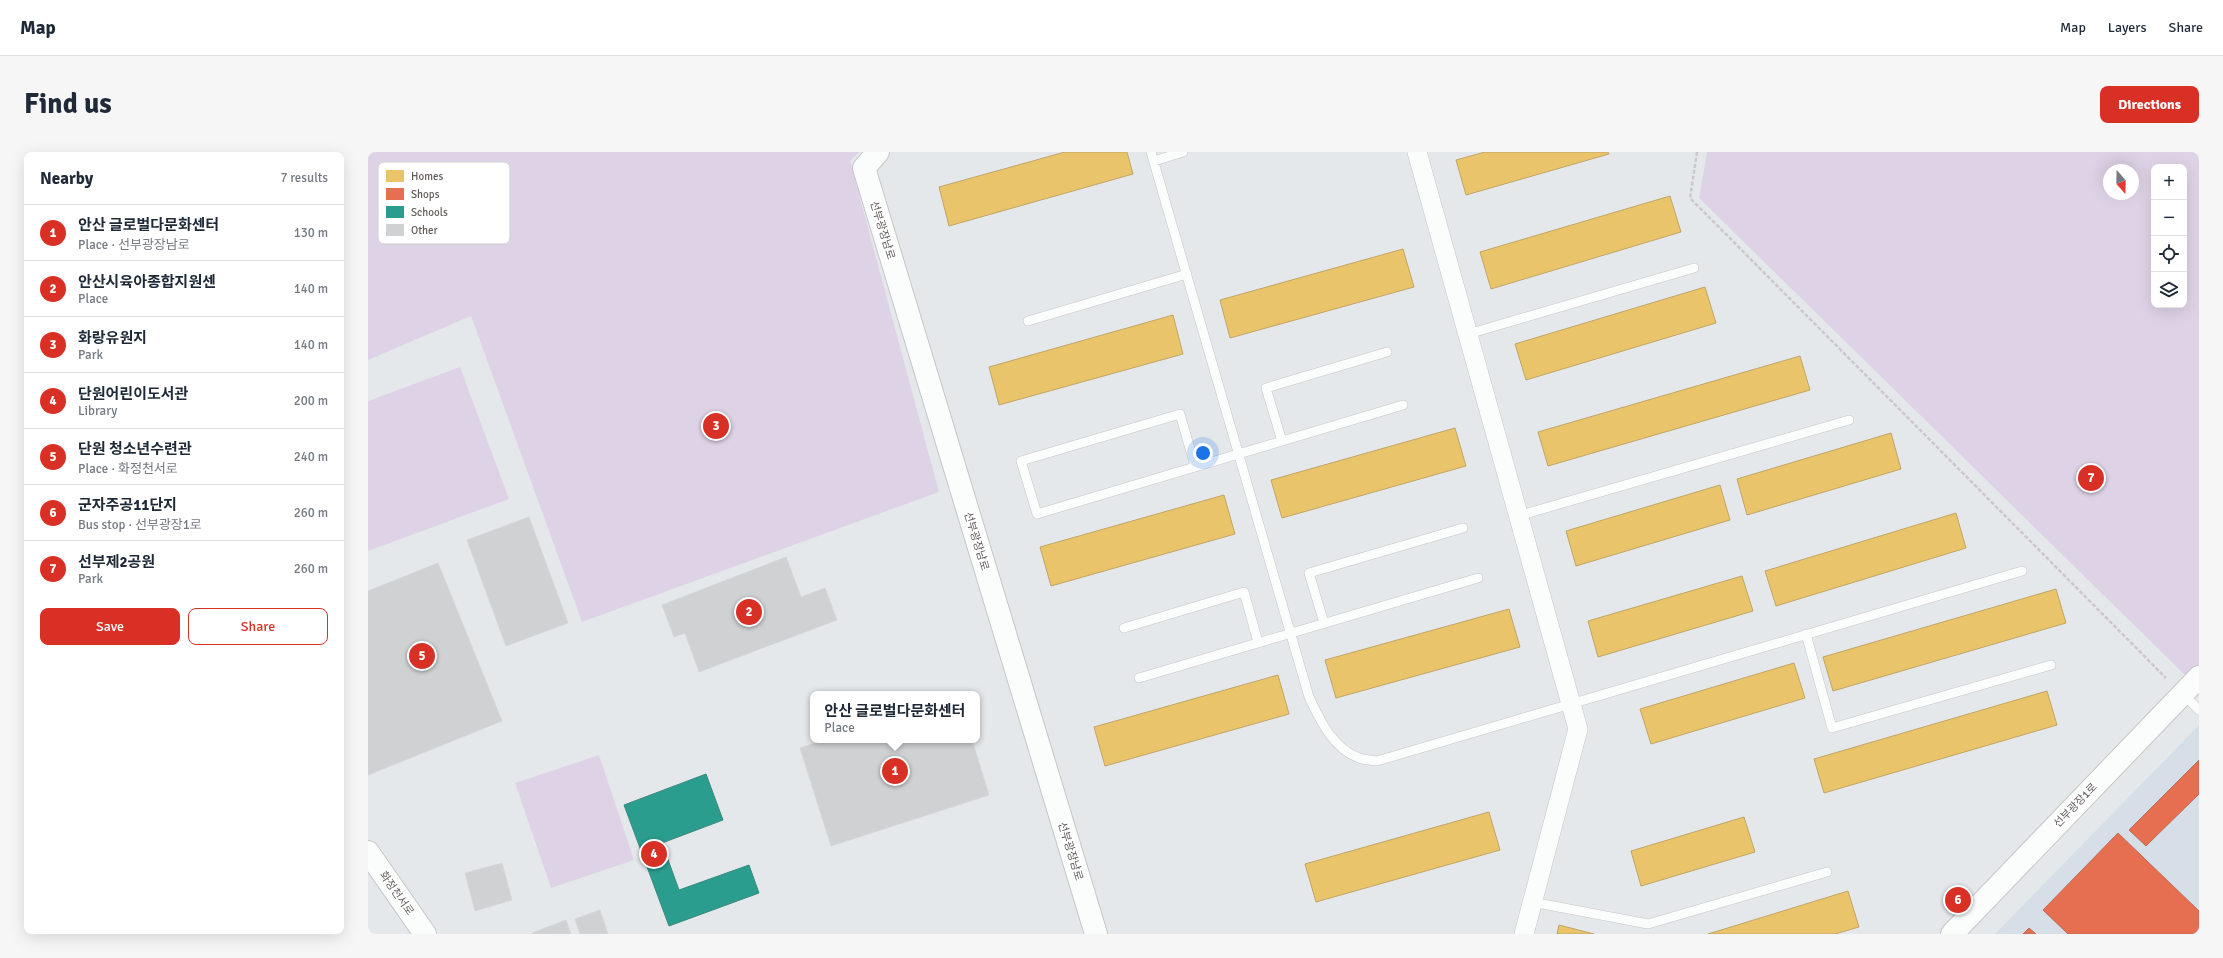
<!DOCTYPE html>
<meta charset="utf-8">
<style>
:root{--surface:#fff;--page:#f6f6f7;--text:#1f2937;--muted:#747a83;--line:#e0e1e3;--accent:#d93025}
body{margin:0;font-family:Signika,"Noto Sans KR",sans-serif;background:var(--page);color:var(--text)}
.controls{position:absolute;right:12px;top:12px;display:grid;overflow:hidden;border-radius:8px;box-shadow:0 4px 16px #0002}
.controls button{width:36px;height:36px;display:grid;place-items:center;padding:0;border:0;border-bottom:1px solid var(--line);background:var(--surface);color:var(--text);font:20px sans-serif}
.compass{position:absolute;left:1735px;top:12px;width:36px;height:36px;border-radius:50%;background:var(--surface);box-shadow:0 4px 16px #0002;rotate:160deg}
.you{position:absolute;left:835px;top:301px;width:14px;height:14px;margin:-10px;border:3px solid #fff;border-radius:50%;background:#1a73e8;box-shadow:0 0 0 6px #1a73e833}
.badge{display:grid;place-items:center;width:26px;height:26px;border-radius:50%;background:var(--accent);color:#fff;font-size:13px;font-weight:700}
.pin{position:absolute;translate:-50% -50%;border:2px solid #fff;box-shadow:0 1px 4px #0006}
.popup{position:absolute;left:442px;top:539px;width:170px;height:52px;box-sizing:border-box;display:grid;place-content:center;border-radius:8px;background:var(--surface);filter:drop-shadow(0 1px 3px #0005);font-size:13px;white-space:nowrap;color:var(--muted)}
.popup b{font-size:15px;color:var(--text)}
.popup::after{content:'';position:absolute;left:50%;top:100%;margin-left:-8px;border:8px solid transparent;border-top-color:var(--surface)}
.list{margin:0;padding:0;list-style:none}
h2{display:flex;justify-content:space-between;align-items:center;height:52px;margin:0;padding:0 16px;font-size:17px}
h2 small{font-size:13px;font-weight:400;color:var(--muted)}
.list li{display:grid;grid-template-columns:26px 1fr auto;gap:12px;align-items:center;box-sizing:border-box;height:56px;padding:0 16px;border-top:1px solid var(--line)}
.list b{display:block;font-size:15px;white-space:nowrap}
.list p{margin:0;font-size:13px;white-space:nowrap;color:var(--muted)}
.list em{font-size:13px;font-style:normal;color:var(--muted)}
.actions{display:flex;gap:8px;padding:12px 16px}
.actions a{flex:1;padding:9px 0;border:1px solid var(--accent);border-radius:8px;text-align:center;font-size:14px;color:var(--accent)}
.actions .main{background:var(--accent);color:#fff}
.icon{flex:none;width:22px;height:22px;fill:none;stroke:currentColor;stroke-width:2;stroke-linecap:round;stroke-linejoin:round}
.map{position:relative;flex:none;width:1831px;height:782px;overflow:hidden;border-radius:8px}
header{display:flex;align-items:center;gap:24px;box-sizing:border-box;height:56px;padding:0 20px;background:var(--surface);border-bottom:1px solid var(--line)}
header strong{font-size:19px}
nav{display:flex;gap:22px;margin-inline-start:auto;font-size:14px}
.intro{display:flex;align-items:center;justify-content:space-between;box-sizing:border-box;height:96px;padding:0 24px}
h1{margin:0;font-size:28px}
.button{padding:10px 18px;border-radius:8px;background:var(--accent);color:#fff;font-size:14px;font-weight:700}
main{display:flex;gap:24px;padding:0 24px}
aside{flex:1;background:var(--surface);border-radius:8px;box-shadow:0 4px 16px #0002}
.map>svg:first-child{display:block}
.commercial{fill:#d6dfe7}
.green{fill:#ded3e6;fill-rule:evenodd}
.homes{fill:#e9c46a;stroke:#c0a566}
.shops{fill:#e76f51;stroke:#bf6a54}
.schools{fill:#2a9d8f;stroke:#3b8a7f}
.building{fill:#cfd1d3;stroke:#d4d8d9}
.lines{fill:none;stroke-linecap:round;stroke-linejoin:round}
.lane-casing{stroke:#c5c6c7;stroke-width:10}
.street-casing{stroke:#c5c6c7;stroke-width:20}
.secondary-casing{stroke:#c6c6c6;stroke-width:24}
.path{stroke:#cbc7ca;stroke-width:2.5;stroke-dasharray:4 2;stroke-linecap:butt}
.lane{stroke:#fbfcfc;stroke-width:9}
.street{stroke:#fbfcfc;stroke-width:19}
.secondary{stroke:#fbfcfc;stroke-width:22}
.labels{text-anchor:middle;stroke-width:4;stroke-linejoin:round;paint-order:stroke}
.street-label{font-size:11px;fill:#625d5b;stroke:#fff}
.key{fill:#fff;stroke:#d0cece;stroke-width:1}
.key-label{font-size:11px;fill:#625d5b}
</style>
<header>
<strong>Map</strong>
<nav><a>Map</a><a>Layers</a><a>Share</a></nav>
</header>
<div class="intro"><h1>Find us</h1><a class="button">Directions</a></div>
<main>
<aside>
<h2>Nearby<small>7 results</small></h2>
<ul class="list">
<li><span class="badge">1</span><div><b>안산 글로벌다문화센터</b><p>Place · 선부광장남로</p></div><em>130 m</em></li>
<li><span class="badge">2</span><div><b>안산시육아종합지원센</b><p>Place</p></div><em>140 m</em></li>
<li><span class="badge">3</span><div><b>화랑유원지</b><p>Park</p></div><em>140 m</em></li>
<li><span class="badge">4</span><div><b>단원어린이도서관</b><p>Library</p></div><em>200 m</em></li>
<li><span class="badge">5</span><div><b>단원 청소년수련관</b><p>Place · 화정천서로</p></div><em>240 m</em></li>
<li><span class="badge">6</span><div><b>군자주공11단지</b><p>Bus stop · 선부광장1로</p></div><em>260 m</em></li>
<li><span class="badge">7</span><div><b>선부제2공원</b><p>Park</p></div><em>260 m</em></li>
</ul>
<div class="actions"><a class="main">Save</a><a>Share</a></div>
</aside>
<div class="map">
<svg width="1831" height="782" viewBox="0 0 1831 782">
<rect width="100%" height="100%" fill="#e5e8ea"/>
<path class="commercial" d="M1831 573V782H1627Z"/>
<path class="green" d="M0 0H491L482 9 571 340 214 470 103 164 0 208Z
M1339 0H1831V520L1823 529 1331 46ZM1786 15H1816V153H1786ZM1741 18H1765V42H1741Z
M92 215 141 347 0 399V249Z
M231 603 266 708 183 736 147 631Z"/>
<path class="homes" d="M697 0H759L765 22 581 74 571 35Z
M1117 0H1240L1241 2 1098 43 1088 8Z
M1302 44 1313 80 1123 137 1112 100Z
M1035 97 1046 135 862 186 852 148Z
M1337 135 1348 171 1158 228 1147 192Z
M805 163 815 202 631 253 621 215Z
M1432 204 1442 238 1180 314 1170 280Z
M1087 276 1098 314 914 366 903 328Z
M1523 281 1533 317 1379 363 1369 327Z
M1352 333 1362 368 1208 414 1198 379Z
M856 343 867 382 683 434 672 395Z
M1588 361 1598 396 1408 454 1397 419Z
M1374 424 1385 459 1230 505 1220 469Z
M1688 437 1698 471 1465 539 1455 505Z
M1141 457 1152 495 968 546 957 508Z
M1426 511 1437 546 1283 592 1272 557Z
M910 523 921 562 737 614 726 575Z
M1679 539 1689 573 1456 641 1446 607Z
M1121 660 1132 698 948 750 937 712Z
M1376 665 1387 700 1273 734 1263 699Z
M1480 739 1491 775 1467 782H1340Z
M1191 773 1226 782H1189Z"/>
<path class="shops" d="M1831 608V642L1778 694 1761 678Z
M1750 681 1831 759V782H1700L1675 758Z
M1661 776 1668 782H1655Z"/>
<path class="schools" d="M338 622 355 668 294 691 311 738 381 713 391 741 301 774 256 653Z"/>
<path class="building" d="M161 365 200 471 138 494 99 388Z
M418 405 433 445 457 436 469 468 331 520 317 481 306 485 294 453Z
M70 411 134 569 0 623V439Z
M456 588H604L621 643 463 694 432 596Z
M134 711 144 748 107 759 97 721Z
M232 758 240 782H212L207 767Z
M198 768 203 782H164V781Z"/>
<g class="lines">
<g class="lane-casing">
<path id="lane" d="M783 0 941 545C952 568 965 597 991 606 996 608 1003 608 1009 609L1654 419
M786 9 815 0
M660 169 819 122
M1100 182 1326 116
M914 289 898 236 1019 200
M827 314 812 262 653 309 669 362 1035 253
M1150 364 1481 268
M956 471 941 421 1095 376
M756 476 876 440 890 490
M1438 482 1464 576 1683 513
M771 526 1110 426
M1815 542 1831 558
M1164 750 1280 772 1459 720"/>
</g>
<g class="street-casing">
<path id="street" d="M1049 0 1210 577 1156 782"/>
</g>
<g class="secondary-casing">
<path id="secondary" d="M510 0 496 16 728 782
M0 700 57 782
M1584 782 1831 525"/>
</g>
<path class="path" d="M1329 0 1322 46 1798 526"/>
<use href="#lane" class="lane"/>
<use href="#street" class="street"/>
<use href="#secondary" class="secondary"/>
</g>
<g class="labels">
<g class="street-label">
<text transform="translate(515 78) rotate(73)" y="4">선부광장남로</text>
<text transform="translate(609 389) rotate(73)" y="4">선부광장남로</text>
<text transform="translate(1707 653) rotate(-46)" y="4">선부광장1로</text>
<text transform="translate(703 699) rotate(73)" y="4">선부광장남로</text>
<text transform="translate(29 741) rotate(55)" y="4">화정천서로</text>
</g>
</g>
<rect x="10" y="10" width="132" height="82" rx="6" class="key"/>
<rect x="18" y="18" width="18" height="12" fill="#e9c46a"/>
<rect x="18" y="36" width="18" height="12" fill="#e76f51"/>
<rect x="18" y="54" width="18" height="12" fill="#2a9d8f"/>
<rect x="18" y="72" width="18" height="12" fill="#cfd1d3"/>
<g class="key-label">
<text x="43" y="28">Homes</text>
<text x="43" y="46">Shops</text>
<text x="43" y="64">Schools</text>
<text x="43" y="82">Other</text>
</g>
</svg>
<div class="controls">
<button>+</button>
<button>−</button>
<button><svg class="icon" aria-label="locate" viewBox="0 0 24 24"><circle cx="12" cy="12" r="6"/><path d="M12 2v4M12 18v4M2 12h4M18 12h4"/></svg></button>
<button><svg class="icon" aria-label="layers" viewBox="0 0 24 24"><path d="M12 4l9 5-9 5-9-5zM3 14l9 5 9-5"/></svg></button>
</div>
<svg class="compass" viewBox="-18 -18 36 36"><path d="M0-13l5 13h-10z" fill="#e53935"/><path d="M0 13l5-13h-10z" fill="#747a83"/></svg>
<div class="you"></div>
<div class="pin badge" style="left:527px;top:619px">1</div>
<div class="popup"><b>안산 글로벌다문화센터</b>Place</div>
<div class="pin badge" style="left:381px;top:460px">2</div>
<div class="pin badge" style="left:348px;top:274px">3</div>
<div class="pin badge" style="left:286px;top:702px">4</div>
<div class="pin badge" style="left:54px;top:504px">5</div>
<div class="pin badge" style="left:1590px;top:748px">6</div>
<div class="pin badge" style="left:1723px;top:326px">7</div>
</div>
</main>
